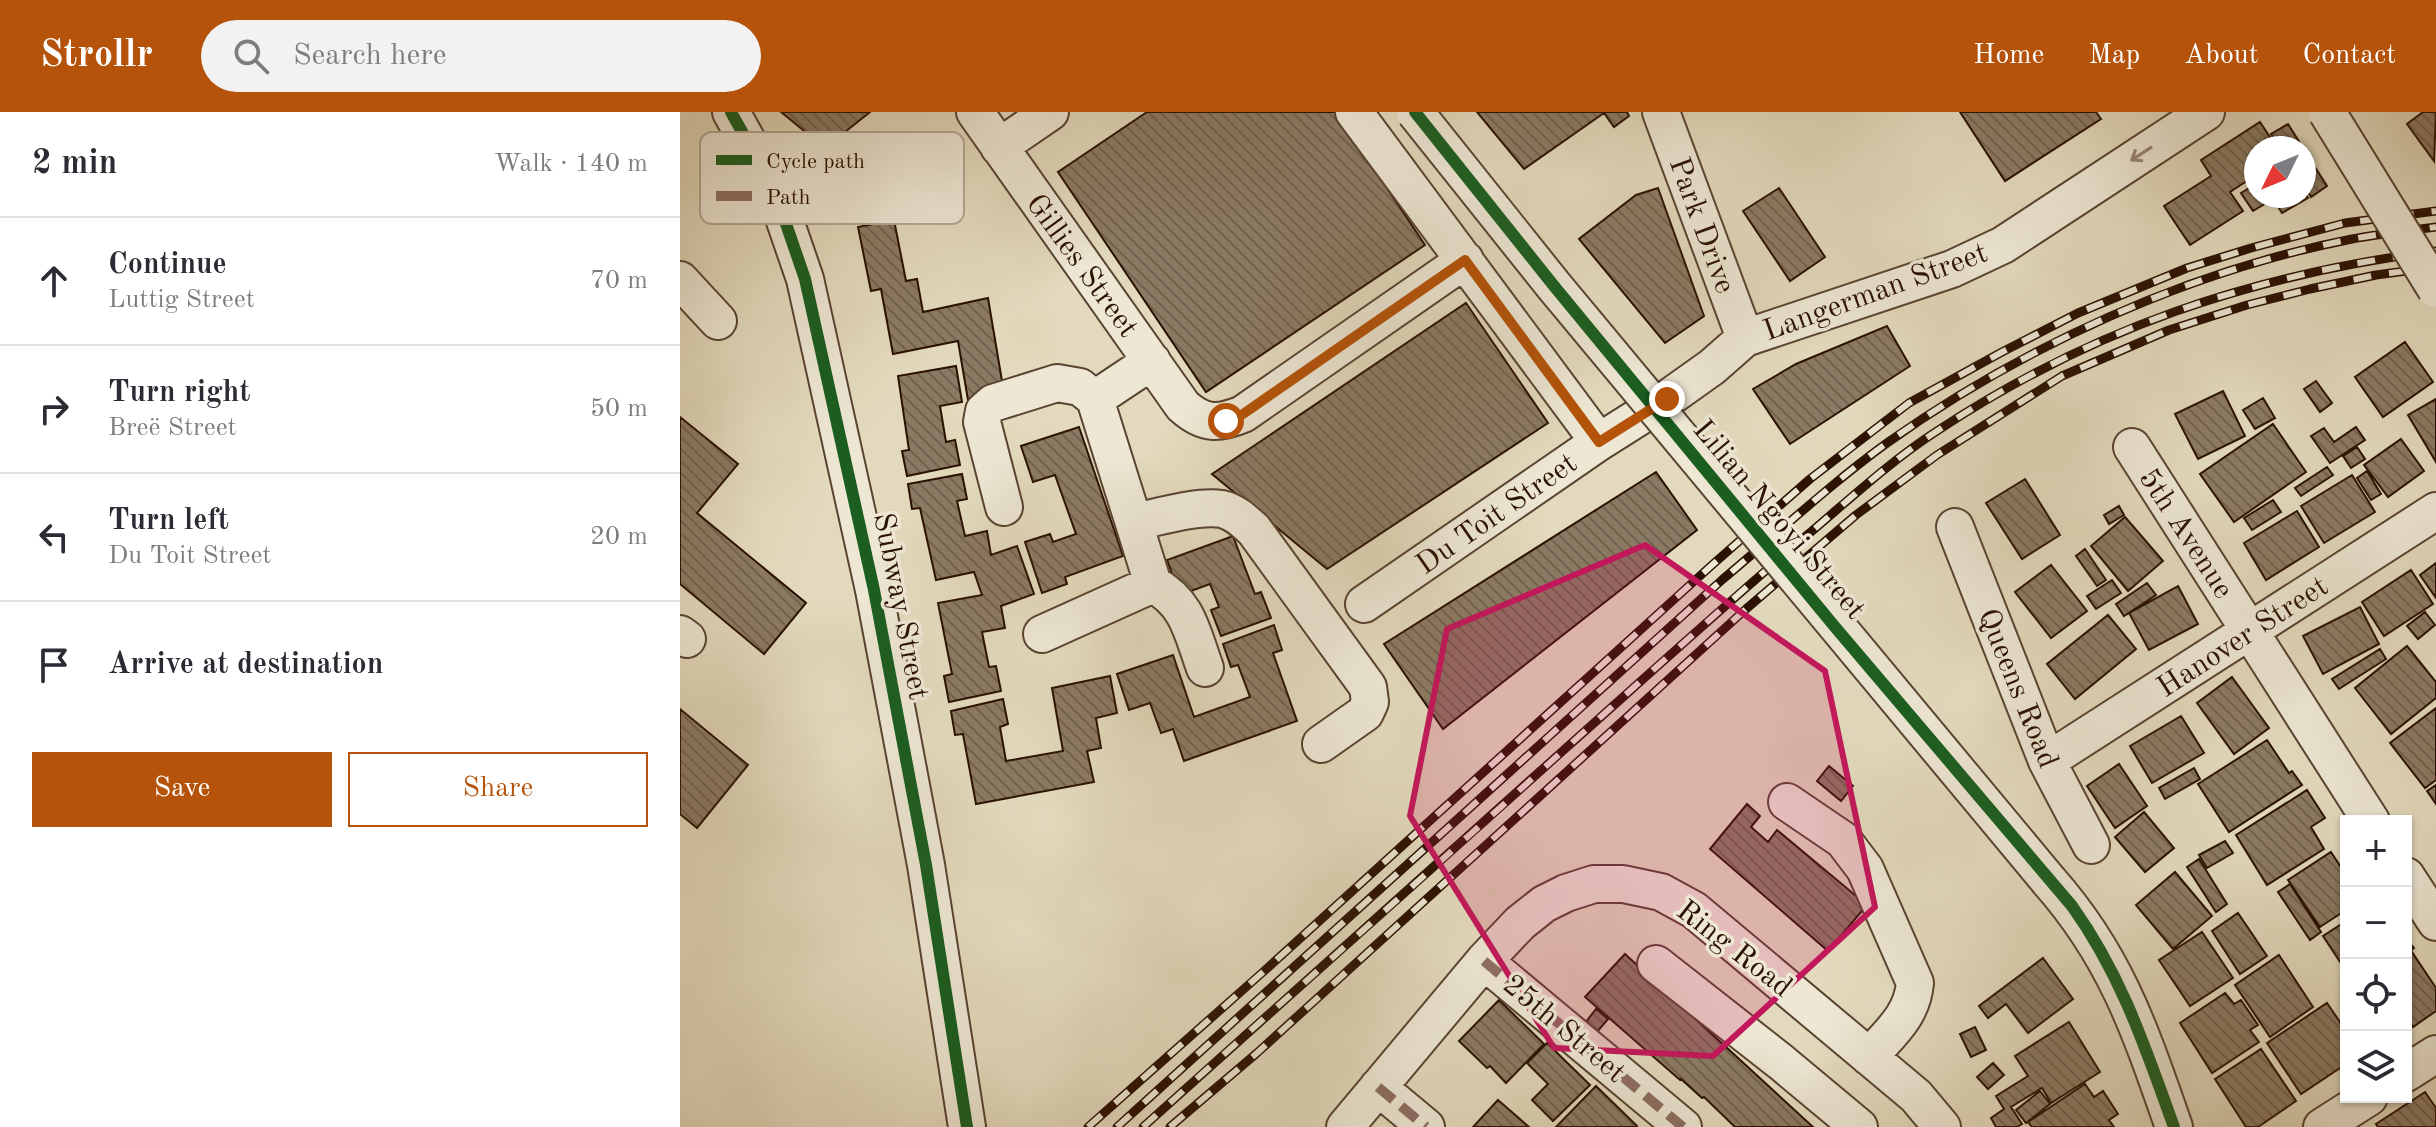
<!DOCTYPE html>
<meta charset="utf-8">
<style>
:root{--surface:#fff;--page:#f2f2f3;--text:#2b2b33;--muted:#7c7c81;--line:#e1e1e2;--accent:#b45309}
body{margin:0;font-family:"Old Standard TT",serif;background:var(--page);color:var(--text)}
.controls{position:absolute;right:24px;bottom:24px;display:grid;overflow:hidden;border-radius:0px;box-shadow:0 2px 6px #0004}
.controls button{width:72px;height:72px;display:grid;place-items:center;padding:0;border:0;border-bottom:2px solid var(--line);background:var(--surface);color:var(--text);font:40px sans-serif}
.compass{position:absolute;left:1564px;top:24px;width:72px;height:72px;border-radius:50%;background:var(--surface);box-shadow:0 2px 6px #0004;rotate:227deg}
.stop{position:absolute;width:24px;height:24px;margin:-18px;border:6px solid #b45309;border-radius:50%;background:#fff}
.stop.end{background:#b45309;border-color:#fff;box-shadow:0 2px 8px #0008}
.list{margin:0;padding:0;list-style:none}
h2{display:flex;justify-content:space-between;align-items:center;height:104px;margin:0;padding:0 32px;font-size:34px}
h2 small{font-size:26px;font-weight:400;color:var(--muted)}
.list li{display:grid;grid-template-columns:52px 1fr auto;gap:24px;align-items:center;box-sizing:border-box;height:128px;padding:0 32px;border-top:2px solid var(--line)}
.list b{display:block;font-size:30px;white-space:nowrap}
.list p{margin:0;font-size:26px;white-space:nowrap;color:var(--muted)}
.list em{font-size:26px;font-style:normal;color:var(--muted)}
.actions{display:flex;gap:16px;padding:24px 32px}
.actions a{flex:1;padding:18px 0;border:2px solid var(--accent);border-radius:0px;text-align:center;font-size:28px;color:var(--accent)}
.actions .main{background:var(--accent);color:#fff}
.icon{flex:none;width:44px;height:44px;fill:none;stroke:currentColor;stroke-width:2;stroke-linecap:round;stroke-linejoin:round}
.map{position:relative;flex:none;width:1756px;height:1015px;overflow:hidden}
header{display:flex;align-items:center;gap:48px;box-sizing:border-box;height:112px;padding:0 40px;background:var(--accent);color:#fff}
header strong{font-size:38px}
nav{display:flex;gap:44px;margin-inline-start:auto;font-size:28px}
.search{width:560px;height:72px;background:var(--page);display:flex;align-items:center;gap:20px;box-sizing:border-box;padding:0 28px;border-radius:44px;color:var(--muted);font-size:30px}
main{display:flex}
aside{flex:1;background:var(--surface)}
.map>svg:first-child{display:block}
.building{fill:url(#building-back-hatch);stroke:#2b1102;stroke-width:2}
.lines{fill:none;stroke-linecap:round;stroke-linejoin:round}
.minor-casing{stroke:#594331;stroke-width:40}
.minor{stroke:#ede7d4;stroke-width:36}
.rail-casing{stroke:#2b1102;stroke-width:9}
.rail{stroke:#ede7d4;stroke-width:6;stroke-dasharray:18;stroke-linecap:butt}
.minor-bridge-casing{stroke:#594331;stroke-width:40;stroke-linecap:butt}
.minor-bridge{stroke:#ede7d4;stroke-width:36}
.quiet{stroke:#8d6e63;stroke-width:10;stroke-dasharray:20 10;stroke-linecap:butt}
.cycleway-casing{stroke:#ede7d4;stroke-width:17}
.cycleway{stroke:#1b5e20;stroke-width:12}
.oneway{stroke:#968776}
.route{stroke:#b45309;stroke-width:10}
.marked{fill:#c2185b;fill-opacity:0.2;stroke:#c2185b;stroke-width:6;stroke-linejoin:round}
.labels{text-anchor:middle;stroke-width:7;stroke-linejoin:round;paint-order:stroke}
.street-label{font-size:30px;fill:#2b1102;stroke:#ede7d4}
.key{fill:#ede7d4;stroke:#b3a795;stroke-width:2}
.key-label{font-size:22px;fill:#2b1102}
</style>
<header>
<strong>Strollr</strong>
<div class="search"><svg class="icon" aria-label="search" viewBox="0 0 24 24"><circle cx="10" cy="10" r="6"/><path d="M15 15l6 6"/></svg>Search here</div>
<nav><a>Home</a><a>Map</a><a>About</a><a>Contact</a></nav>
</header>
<main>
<aside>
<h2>2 min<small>Walk · 140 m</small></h2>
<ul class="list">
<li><svg class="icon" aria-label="ahead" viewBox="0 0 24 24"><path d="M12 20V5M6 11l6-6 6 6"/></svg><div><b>Continue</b><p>Luttig Street</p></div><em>70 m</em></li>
<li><svg class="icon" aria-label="right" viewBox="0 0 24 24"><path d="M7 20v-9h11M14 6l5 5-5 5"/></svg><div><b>Turn right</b><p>Breë Street</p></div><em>50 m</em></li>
<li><svg class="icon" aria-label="left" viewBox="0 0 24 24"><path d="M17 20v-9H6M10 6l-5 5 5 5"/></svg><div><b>Turn left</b><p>Du Toit Street</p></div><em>20 m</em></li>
<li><svg class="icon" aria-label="arrive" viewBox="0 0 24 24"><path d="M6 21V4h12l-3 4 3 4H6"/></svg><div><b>Arrive at destination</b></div></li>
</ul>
<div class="actions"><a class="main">Save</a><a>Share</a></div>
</aside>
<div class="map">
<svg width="1756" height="1015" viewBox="0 0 1756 1015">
<defs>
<pattern id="building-back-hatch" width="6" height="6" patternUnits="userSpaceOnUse" patternTransform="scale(2)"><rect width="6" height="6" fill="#8b7a63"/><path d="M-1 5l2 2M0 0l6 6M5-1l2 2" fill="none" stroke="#72634f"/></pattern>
</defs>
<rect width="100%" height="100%" fill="#e3dabd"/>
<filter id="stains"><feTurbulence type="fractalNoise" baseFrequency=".0025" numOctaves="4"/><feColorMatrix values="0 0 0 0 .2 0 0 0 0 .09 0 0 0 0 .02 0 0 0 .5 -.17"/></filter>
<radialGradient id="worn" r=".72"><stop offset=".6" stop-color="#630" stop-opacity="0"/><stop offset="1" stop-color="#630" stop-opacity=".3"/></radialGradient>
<path class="building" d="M101 0H190L145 36Z
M467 0H656L745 133 526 280 378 60Z
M797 0H947L949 4 934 15 924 1 844 57Z
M1280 0H1416L1421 7 1325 69Z
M1743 0H1756L1754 49 1727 12Z
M1580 10 1597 36H1576V63L1550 80 1563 99 1510 133 1484 94 1531 64 1521 48Z
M1608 12 1623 36H1600L1591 22Z
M1624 38 1647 74 1631 85 1624 74Z
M1576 72V84H1624V80L1628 86 1602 101 1593 87 1573 99 1561 81Z
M978 76 1024 204 985 231 899 127 956 83Z
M1099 76 1145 145 1110 169 1063 99Z
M214 108 226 169 237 167 243 200 308 186 324 281 288 288 278 229 213 242 201 177 191 179 178 115Z
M786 191 868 311 647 457 532 362Z
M1207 214 1230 254 1110 332 1073 277 1116 252Z
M1725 230 1753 270 1703 305 1675 265Z
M276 254 282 290 260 294 266 330 275 328 280 353 227 364 222 339 229 338 218 264Z
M1636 269 1652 291 1640 300 1624 277Z
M1543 279 1565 324 1518 347 1495 302Z
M1583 286 1595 306 1575 317 1563 298Z
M1756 287V350L1728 303Z
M0 305 58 352 17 401 126 491 84 542 0 472Z
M1593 312 1626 360 1554 410 1520 362Z
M399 315 443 444 385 465 387 472 362 481 345 430 370 422 373 430 396 422 375 363 353 370 341 334Z
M1676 315 1685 328 1650 351 1631 324 1644 316 1654 330Z
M1721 327 1744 359 1708 385 1684 353Z
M1677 335 1685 347 1671 356 1663 344Z
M1647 355 1653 363 1621 384 1615 376Z
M1687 359 1701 382 1691 388 1677 366Z
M976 360 1017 418 763 617 704 532Z
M282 362 287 387 277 389 285 424 307 419 311 443 337 434 354 482 321 494 325 516 302 520 309 555 316 554 321 579 269 590 264 564 272 562 258 491 302 483 294 460 256 468 240 396 232 397 228 372Z
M1672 363 1695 400 1644 431 1621 394Z
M1345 367 1380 423 1342 447 1306 391Z
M1593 388 1601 400 1572 418 1564 406Z
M1439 394 1444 403 1429 412 1424 403Z
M1617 399 1639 435 1586 468 1564 431Z
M1445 405 1483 449 1448 479 1411 434Z
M553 424 575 482 581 480 591 506 541 524 531 498 539 495 530 472 500 483 487 448Z
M1405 437 1426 468 1417 474 1396 444Z
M1756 451V486L1740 463Z
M1371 453 1407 499 1371 526 1335 480Z
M1731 458 1753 492 1704 524 1682 490Z
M1432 468 1441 481 1416 497 1407 484Z
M1467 471 1476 483 1444 504 1436 492Z
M1498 474 1518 512 1469 538 1449 501Z
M1680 495 1699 532 1643 562 1623 524Z
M1745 500 1755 513 1738 527 1727 514Z
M1428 503 1456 537 1395 587 1367 552Z
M594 513 602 538 593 541 617 609 504 649 493 617 481 621 470 591 449 598 437 562 493 543 514 605 570 585 558 553 551 555 543 532Z
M1727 534 1756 570V586L1711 622 1675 576Z
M1700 537 1706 547 1659 577 1652 567Z
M430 564 437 601 416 606 421 636 407 639 414 670 296 692 283 622 275 623 271 599 323 587 328 612 320 615 326 649 383 639 372 576Z
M1552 565 1589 616 1554 642 1517 591Z
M1756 596V668L1745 676 1710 631Z
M0 597 68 653 17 716 0 702Z
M1501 604 1524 641 1472 671 1450 634Z
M1587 628 1609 661 1612 659 1622 673 1549 720 1518 672Z
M1439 652 1467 694 1435 716 1407 674Z
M1149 654 1173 674 1161 689 1137 669Z
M1514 656 1520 667 1485 687 1479 676Z
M1756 673V692L1747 679Z
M1627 678 1645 706 1631 715 1644 737 1587 773 1556 723Z
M1067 692 1080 704 1071 715 1088 730 1097 718 1187 793 1148 839 1030 737Z
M1464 700 1494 736 1465 760 1435 725Z
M1545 729 1553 741 1527 756 1519 743Z
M1651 740 1666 763V798L1640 815 1608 768Z
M1519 747 1547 792 1536 800 1507 755Z
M1495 760 1532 804 1493 837 1456 793Z
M1610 772 1641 820 1630 828 1598 780Z
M1558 801 1587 844 1560 862 1532 819Z
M1666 809V859L1643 824Z
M1522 820 1553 866 1510 894 1479 848Z
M1726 827 1734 836 1726 843Z
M1732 840 1756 876V899L1733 915 1726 905V844Z
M945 842 1133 1015H1055L1024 985 1022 986 1001 967 1000 968 905 885Z
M1599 843 1633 895 1590 925 1555 873Z
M1363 846 1393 887 1348 921 1326 892 1308 906 1299 894Z
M1545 881 1554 892 1561 888 1578 913 1570 918 1579 930 1532 961 1500 911Z
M819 888 864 932 826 971 810 954 807 956 779 929Z
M1647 891 1666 919V952L1621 982 1587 931Z
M916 897 928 907 917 920 905 911Z
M1389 910 1420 960 1371 991 1362 976 1331 995 1342 1012 1337 1015H1316L1311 1006 1324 997 1316 984 1348 964 1335 944Z
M1295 915 1306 938 1291 945 1280 922Z
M867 931 910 973 873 1009 852 988 868 972 847 951Z
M1581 937 1616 989 1578 1015H1566L1535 967Z
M1313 951 1324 963 1308 977 1297 965Z
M1405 972 1414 985 1423 979 1438 1002 1429 1008 1434 1015H1352L1348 1010Z
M916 974 957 1014 956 1015H876Z
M1360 979 1370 992 1346 1011 1336 998Z
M1745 980 1756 996V1015H1698L1696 1012Z
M818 988 849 1015H793Z"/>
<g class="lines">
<g class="minor-casing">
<path id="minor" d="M51 0 94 77 125 167 194 478 246 753 287 1015
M295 0 503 294C524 313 539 312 563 302L785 148
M674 0 919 330
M981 0 1065 226
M319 35 370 0
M0 168 38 209
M1452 335 1691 709
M324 395 302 310 304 299 313 291 377 271 400 275 415 287
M454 410C479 405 517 393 542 397 555 400 564 409 574 418L688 575 690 590 685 601 641 632
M1275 415 1367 649 1411 733
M473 472C509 492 512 521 525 556
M684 492 919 330 987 287 1032 255 1065 226 1272 157 1323 133 1526 0
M0 522 7 527
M362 522 473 472 415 287 472 249
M1367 649 1756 399
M1107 690 1163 728 1185 757 1235 871C1232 904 1210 921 1189 945
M1726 764 1756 810
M1369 769C1437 846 1461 921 1494 1015
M804 849 1003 1015
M976 852 1101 950 1179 1015
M1726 961 1756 942
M698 975 746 1015
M665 1015 804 849 840 811 864 792 886 781 914 772H943L981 780 1014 798 1236 984 1262 1015
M1642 1015 1689 985"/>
</g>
<use href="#minor" class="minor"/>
<g class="rail-casing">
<path id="rail" d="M408 1015 583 860 1032 453 1130 367 1229 291 1322 240 1398 201 1507 156 1571 136 1665 111 1756 99
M437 1015 1043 467C1097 422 1149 373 1207 331 1342 235 1508 159 1672 127 1699 122 1728 119 1756 115
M463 1015C604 888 746 763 886 636 968 563 1048 490 1132 419 1172 385 1212 348 1257 319 1413 216 1571 163 1756 139
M490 1015 577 941 1066 497 1176 403 1257 343 1382 264 1489 218 1567 193 1630 177 1696 163 1756 155"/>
</g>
<use href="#rail" class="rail"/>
<g class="minor-bridge-casing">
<path id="minor-bridge" d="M735 0 874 174 1369 769
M1647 0 1756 177"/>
</g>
<use href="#minor-bridge" class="minor-bridge"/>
<path class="quiet" d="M804 849 1003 1015
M698 975 746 1015"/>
<g class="cycleway-casing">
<path id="cycleway" d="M51 0 94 77 125 167 194 478 246 753 287 1015
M735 0 874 174 1155 515 1392 794C1442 864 1465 935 1494 1015"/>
</g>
<use href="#cycleway" class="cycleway"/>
</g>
<defs><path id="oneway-shaft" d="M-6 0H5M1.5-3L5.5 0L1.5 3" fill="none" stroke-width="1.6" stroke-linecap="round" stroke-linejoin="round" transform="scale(2)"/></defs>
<use class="oneway" href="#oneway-shaft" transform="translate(1461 42) rotate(147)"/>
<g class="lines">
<path class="route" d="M546 309 563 302 785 148 919 330 987 287"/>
</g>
<path class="marked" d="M965 433 1145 559 1195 795 1033 944 874 936 730 704 767 517Z"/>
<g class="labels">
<g class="street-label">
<text transform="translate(1023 113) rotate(70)" y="10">Park Drive</text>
<text transform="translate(403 153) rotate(54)" y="10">Gillies Street</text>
<text transform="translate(1195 179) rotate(-20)" y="10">Langerman Street</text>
<text transform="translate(816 401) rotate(-35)" y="10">Du Toit Street</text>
<text transform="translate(1100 407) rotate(50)" y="10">Lilian Ngoyi Street</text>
<text transform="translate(1507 421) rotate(57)" y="10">5th Avenue</text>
<text transform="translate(222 494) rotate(79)" y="10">Subway Street</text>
<text transform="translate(1562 524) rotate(-33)" y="10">Hanover Street</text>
<text transform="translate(1339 576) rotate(68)" y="10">Queens Road</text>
<text transform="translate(1055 836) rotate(38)" y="10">Ring Road</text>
<text transform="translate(885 916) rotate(40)" y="10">25th Street</text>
</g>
</g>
<rect x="20" y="20" width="264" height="92" rx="12" class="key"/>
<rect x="36" y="43" width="36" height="10" fill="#1b5e20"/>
<rect x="36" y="79" width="36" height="10" fill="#8d6e63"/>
<g class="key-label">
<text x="86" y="56">Cycle path</text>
<text x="86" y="92">Path</text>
</g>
<rect width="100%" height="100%" filter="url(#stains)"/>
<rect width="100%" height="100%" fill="url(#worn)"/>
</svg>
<div class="controls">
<button>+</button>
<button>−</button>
<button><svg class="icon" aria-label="locate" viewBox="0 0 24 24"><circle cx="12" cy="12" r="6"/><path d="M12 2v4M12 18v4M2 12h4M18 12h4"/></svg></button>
<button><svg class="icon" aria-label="layers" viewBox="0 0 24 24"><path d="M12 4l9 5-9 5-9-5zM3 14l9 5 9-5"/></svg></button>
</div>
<svg class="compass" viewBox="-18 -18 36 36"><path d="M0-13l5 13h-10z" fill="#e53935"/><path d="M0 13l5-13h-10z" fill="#7c7c81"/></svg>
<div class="stop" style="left:546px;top:309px"></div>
<div class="stop end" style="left:987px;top:287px"></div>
</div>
</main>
